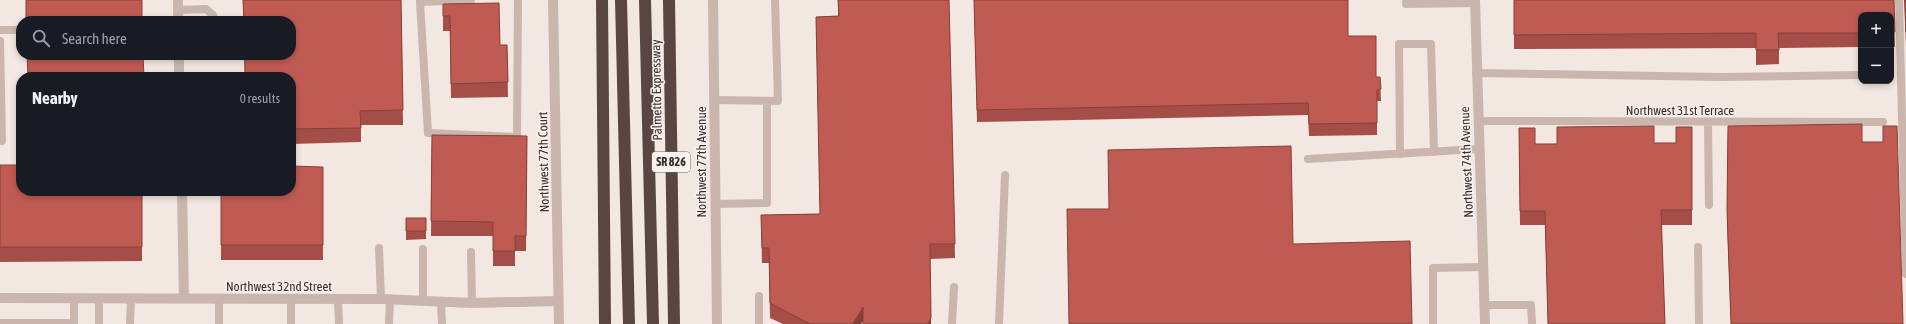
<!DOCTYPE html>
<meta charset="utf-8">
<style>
:root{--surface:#171b24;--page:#242831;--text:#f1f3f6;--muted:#9ea1a6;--line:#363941}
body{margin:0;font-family:"Asap Condensed",sans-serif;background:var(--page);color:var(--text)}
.controls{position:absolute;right:12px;top:12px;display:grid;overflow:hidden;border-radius:8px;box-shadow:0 2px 6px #0003}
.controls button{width:36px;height:36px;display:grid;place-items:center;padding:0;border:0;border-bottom:1px solid var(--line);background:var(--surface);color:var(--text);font:20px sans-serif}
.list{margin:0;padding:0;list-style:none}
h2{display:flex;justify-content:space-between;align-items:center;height:52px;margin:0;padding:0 16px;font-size:17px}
h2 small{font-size:13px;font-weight:400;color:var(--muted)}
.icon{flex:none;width:22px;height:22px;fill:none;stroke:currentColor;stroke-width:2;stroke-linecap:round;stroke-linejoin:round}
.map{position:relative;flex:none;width:1906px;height:324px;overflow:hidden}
.search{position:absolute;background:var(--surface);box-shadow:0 2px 6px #0003;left:16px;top:16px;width:280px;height:44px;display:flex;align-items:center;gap:10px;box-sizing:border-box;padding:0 14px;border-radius:16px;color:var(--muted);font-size:15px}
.panel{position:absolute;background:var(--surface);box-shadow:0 2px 6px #0003;left:16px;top:72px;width:280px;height:124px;border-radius:16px}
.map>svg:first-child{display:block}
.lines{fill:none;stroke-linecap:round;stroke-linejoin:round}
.lane{stroke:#cab6ad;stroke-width:8}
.street{stroke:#cab6ad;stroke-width:10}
.highway{stroke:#594643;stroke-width:12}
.wall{fill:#a44e47}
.shaded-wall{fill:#86403a}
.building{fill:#bf5b53;stroke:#86403a}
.labels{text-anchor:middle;stroke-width:3;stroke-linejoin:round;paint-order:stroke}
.shield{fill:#faf2ee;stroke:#736966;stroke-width:1}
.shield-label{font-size:12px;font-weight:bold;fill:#392e2b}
.street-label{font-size:13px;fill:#392e2b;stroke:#faf2ee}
</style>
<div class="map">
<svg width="1906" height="324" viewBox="0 0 1906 324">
<rect width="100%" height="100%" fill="#f2e7e1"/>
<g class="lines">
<path class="lane" d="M471 0 420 2 428 133 517 137 518 0
M1406 0V4L1475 3
M1899 0 1906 274
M178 10 206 9 213 15 214 21
M0 30H21
M0 41 2 141
M1476 73 1721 77 1861 75
M714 100 778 101 775 0
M1478 121 1883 122
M1708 122 1709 205
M1400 154 1399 44H1431L1434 152
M1308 159 1478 149
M715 204 767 203V101
M1698 247 1699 324
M379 248 381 299
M423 249V301
M471 252 472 303
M759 296V324
M219 299V324
M338 299 339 324
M291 300V324
M441 302 442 324
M1484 305H1531L1532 324
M0 323H74V299
M99 324V299
M130 324 131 299
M389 324 390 299
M952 324 954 287
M999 324 1005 175
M1433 324V268L1483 267"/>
<path class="street" d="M178 0V21
M553 0 559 324
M713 0 717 324
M1475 0 1485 324
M179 55V77
M182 191 184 299
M0 298 381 299 472 303 558 301"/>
<path class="highway" d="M602 0 605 324
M621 0 629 324
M645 0 653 324
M669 0 674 324"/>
</g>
<path class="wall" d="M243 0H401L403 125H361V142L291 144V77H245L244 55H291V21H243Z
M838 0H949L955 258 930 259 931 324H863V321L861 324H783L770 318 769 263H762L761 215 820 214 816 17 838 16Z
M974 0 1348 36 1376 77H1380L1381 101H1377V135L1309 136 1308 115 977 122Z
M1514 0H1894L1895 47H1891V15H1861V47L1779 48V64L1756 65V48L1514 49Z
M1904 0H1906V47Z
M443 4 500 45H507L508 97 451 98 450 31H443Z
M1728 126 1862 142 1903 324H1731L1727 224Z
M1692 127V225H1661L1665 324H1548L1545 225H1520L1519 128 1535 144 1676 143Z
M432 135 527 136 526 251H515V266H493V236H431Z
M0 165 21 191H142V261L0 262Z
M323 167V260H221V191Z
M406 218H426V239L406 240Z"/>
<path class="shaded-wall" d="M863 307V321L861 324H853Z
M931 318V324H928Z"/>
<path class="building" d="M26 0H142V21H26Z
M243 0H401L403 110 360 111 361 128 291 129V77H245V55H291V21H244Z
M838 0H949L955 244H930L931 318 928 324H863V307L853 324H810L770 303 769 248H762L761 215 820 214 816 17 839 16Z
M974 0H1348V36H1376V77H1380L1381 89 1377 90V123L1309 124 1308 103 977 110Z
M1514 0H1894L1895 32H1891V15H1861V33H1778L1779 50H1756V33L1514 35Z
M1905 0H1906V32Z
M499 3 500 45H507L508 82 451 84 450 16H443V4Z
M27 55H143L144 77H28Z
M1862 124V142H1883V126H1897L1903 324H1731L1727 209 1728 126Z
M1654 126V143H1676V127H1692V210H1661L1665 324H1548L1545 211H1520L1519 128H1535V144H1557V127Z
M432 135 527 136 526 236H515V251H493V222L431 221Z
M1291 146 1293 244 1410 241 1412 324H1069L1067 209H1109L1108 150Z
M0 165H21V191H142V247H0Z
M291 166 323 167V245H221V191H291Z
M406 218H426V231H406Z"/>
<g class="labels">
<rect class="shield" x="652" y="152" width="38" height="20" rx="3"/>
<g class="shield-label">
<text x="671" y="166">SR 826</text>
</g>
<g class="street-label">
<text transform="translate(656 90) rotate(-91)" y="5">Palmetto Expressway</text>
<text x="1680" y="115">Northwest 31st Terrace</text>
<text transform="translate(543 162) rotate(-91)" y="5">Northwest 77th Court</text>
<text transform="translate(701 162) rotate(-90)" y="5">Northwest 77th Avenue</text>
<text transform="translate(1466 162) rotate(-92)" y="5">Northwest 74th Avenue</text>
<text x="279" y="291">Northwest 32nd Street</text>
</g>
</g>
</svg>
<div class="controls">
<button>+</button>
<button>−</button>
</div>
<div class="search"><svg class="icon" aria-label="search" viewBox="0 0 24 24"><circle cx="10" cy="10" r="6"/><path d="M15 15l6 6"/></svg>Search here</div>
<section class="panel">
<h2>Nearby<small>0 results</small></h2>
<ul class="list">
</ul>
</section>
</div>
